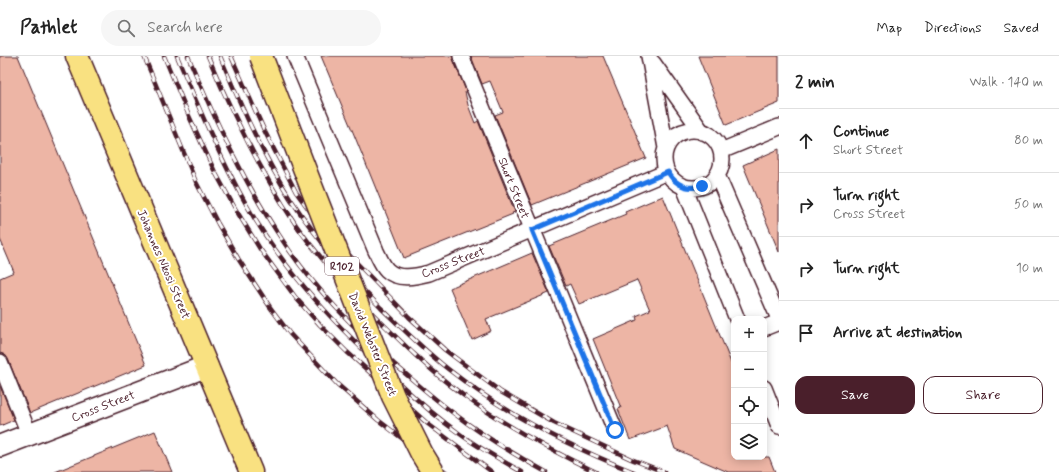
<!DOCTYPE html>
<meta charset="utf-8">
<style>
:root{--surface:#fff;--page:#f6f6f6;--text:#222;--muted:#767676;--line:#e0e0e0;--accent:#4a1f2b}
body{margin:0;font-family:Mynerve,sans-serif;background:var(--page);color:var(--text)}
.controls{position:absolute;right:12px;bottom:12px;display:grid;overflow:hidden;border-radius:8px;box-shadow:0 2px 10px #0003}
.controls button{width:36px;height:36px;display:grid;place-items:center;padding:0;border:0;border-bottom:1px solid var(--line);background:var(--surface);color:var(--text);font:20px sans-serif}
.stop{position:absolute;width:12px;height:12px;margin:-9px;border:3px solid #1a73e8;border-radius:50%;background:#fff}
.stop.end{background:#1a73e8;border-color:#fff;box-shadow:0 1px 4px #0008}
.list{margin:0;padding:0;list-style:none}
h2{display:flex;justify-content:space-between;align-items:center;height:52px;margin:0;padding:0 16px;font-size:17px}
h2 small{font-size:13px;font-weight:400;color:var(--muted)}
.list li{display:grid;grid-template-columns:26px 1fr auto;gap:12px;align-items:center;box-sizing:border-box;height:64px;padding:0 16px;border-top:1px solid var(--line)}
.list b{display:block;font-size:15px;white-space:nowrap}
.list p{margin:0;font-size:13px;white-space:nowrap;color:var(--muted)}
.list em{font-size:13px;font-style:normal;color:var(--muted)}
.actions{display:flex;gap:8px;padding:12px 16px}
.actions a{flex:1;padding:9px 0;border:1px solid var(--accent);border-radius:12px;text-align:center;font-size:14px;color:var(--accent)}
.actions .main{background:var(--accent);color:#fff}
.icon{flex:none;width:22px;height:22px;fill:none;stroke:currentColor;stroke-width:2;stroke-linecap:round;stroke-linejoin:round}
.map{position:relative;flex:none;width:779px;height:416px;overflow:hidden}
header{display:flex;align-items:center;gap:24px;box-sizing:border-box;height:56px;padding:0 20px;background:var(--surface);border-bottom:1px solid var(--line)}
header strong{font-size:19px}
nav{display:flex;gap:22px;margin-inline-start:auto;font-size:14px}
.search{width:280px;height:36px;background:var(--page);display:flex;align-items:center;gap:10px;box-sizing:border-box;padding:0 14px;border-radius:22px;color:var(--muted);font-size:15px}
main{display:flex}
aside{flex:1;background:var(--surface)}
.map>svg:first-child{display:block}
.building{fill:#edb5a5;stroke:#4a1f2b}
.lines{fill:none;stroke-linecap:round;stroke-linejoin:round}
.street-casing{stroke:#4a1f2b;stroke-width:18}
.secondary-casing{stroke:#4a1f2b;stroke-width:24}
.highway-casing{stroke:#4a1f2b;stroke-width:25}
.street{stroke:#fff;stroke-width:15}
.secondary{stroke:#fff;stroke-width:21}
.highway{stroke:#f9e181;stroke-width:22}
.rail-casing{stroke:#4a1f2b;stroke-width:4.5}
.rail{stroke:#fff;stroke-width:3;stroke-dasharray:9;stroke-linecap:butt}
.highway-bridge-casing{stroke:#4a1f2b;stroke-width:25;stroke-linecap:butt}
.highway-bridge{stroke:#f9e181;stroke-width:22}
.route{stroke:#1a73e8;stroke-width:5}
.labels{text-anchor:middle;stroke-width:4;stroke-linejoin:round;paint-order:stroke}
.shield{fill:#fff;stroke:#80626b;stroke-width:1}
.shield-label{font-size:11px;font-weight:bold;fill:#4a1f2b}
.street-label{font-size:12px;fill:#4a1f2b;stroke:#fff}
</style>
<header>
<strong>Pathlet</strong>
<div class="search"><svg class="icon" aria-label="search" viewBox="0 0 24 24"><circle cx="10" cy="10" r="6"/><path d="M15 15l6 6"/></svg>Search here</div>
<nav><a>Map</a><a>Directions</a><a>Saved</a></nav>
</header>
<main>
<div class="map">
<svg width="779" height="416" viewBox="0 0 779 416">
<rect width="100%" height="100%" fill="#fff"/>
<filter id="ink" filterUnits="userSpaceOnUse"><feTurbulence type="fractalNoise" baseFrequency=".025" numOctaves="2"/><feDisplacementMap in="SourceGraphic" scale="8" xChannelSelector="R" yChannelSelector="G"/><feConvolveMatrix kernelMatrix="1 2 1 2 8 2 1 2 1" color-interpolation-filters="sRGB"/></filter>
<g filter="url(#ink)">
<path class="building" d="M0 0H18L146 309 30 357 8 303 5 299 0 297V222L14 216 0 183Z
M321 0H452L466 35 465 36 468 49 475 67 478 65 515 156 512 157 513 158 404 202 355 81Z
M471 0H603L646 102 532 149 495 59 503 56 490 25 482 28Z
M698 0H779V47L726 69Z
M779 93V196L743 109Z
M663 140 734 314V401H769L775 416H728L675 393 667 370 630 384 618 353 621 352 593 283 637 264 636 260 650 254 637 224 579 248 570 228 566 230 549 190 626 158 625 156Z
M532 197 549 237 486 263 491 275 472 284 450 232Z
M0 330 14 364 0 370Z
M155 375 172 416H55Z"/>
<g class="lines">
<g class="street-casing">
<path id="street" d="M295 0 376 195C379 201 382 209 387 214 398 225 417 220 429 217L667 116
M461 0 615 374
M649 0 666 92
M653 7 702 76
M664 103a29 29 0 1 1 58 0a29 29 0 1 1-58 0Z
M721 95 779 71
M717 119 779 263
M684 131 737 263
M764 272 779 266
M0 306 29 378
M764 332 779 370"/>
</g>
<g class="secondary-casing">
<path id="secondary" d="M0 390 207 310"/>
</g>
<g class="highway-casing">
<path id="highway" d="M77 0 251 416"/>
</g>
<use href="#street" class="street"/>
<use href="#secondary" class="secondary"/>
<use href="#highway" class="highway"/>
<g class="rail-casing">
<path id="rail" d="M144 0 196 126 218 168 239 204 270 251 290 278 337 328 378 364 446 416
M164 0 189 60 214 114 236 154 260 193 296 242 320 269 347 296 428 368 492 416
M177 0C198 50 219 100 246 148 285 217 341 275 400 328 419 346 439 363 460 378 479 392 501 404 522 416
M188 0C215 64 244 127 283 185 314 232 353 271 394 308 413 324 432 341 452 356 482 379 513 398 546 416
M208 0C232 58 261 116 296 169 318 200 344 229 371 256 400 285 429 314 463 339 504 369 550 394 596 416
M220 0C240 48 262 98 290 142 316 182 347 218 381 252 402 272 426 296 448 313 504 357 568 390 634 416
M231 0 264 74 296 136 321 170 409 261 445 294 501 336 554 367 631 403 664 416"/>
</g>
<use href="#rail" class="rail"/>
<g class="highway-bridge-casing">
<path id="highway-bridge" d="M261 0 308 122 393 340 422 398 433 416"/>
</g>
<use href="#highway-bridge" class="highway-bridge"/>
</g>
</g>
<g class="lines" filter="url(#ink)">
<path class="route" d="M615 374 532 174 668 116C676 130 687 134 702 130"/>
</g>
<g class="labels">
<rect class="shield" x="325" y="201" width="34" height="18" rx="3"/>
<g class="shield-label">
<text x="342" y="214">R102</text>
</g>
<g class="street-label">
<text transform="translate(514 132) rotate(68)" y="4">Short Street</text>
<text transform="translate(453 206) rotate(-21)" y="4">Cross Street</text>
<text transform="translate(164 208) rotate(67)" y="4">Johannes Nkosi Street</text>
<text transform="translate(373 288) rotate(68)" y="4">David Webster Street</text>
<text transform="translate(103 350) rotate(-21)" y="4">Cross Street</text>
</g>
</g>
</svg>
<div class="controls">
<button>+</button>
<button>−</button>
<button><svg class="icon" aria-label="locate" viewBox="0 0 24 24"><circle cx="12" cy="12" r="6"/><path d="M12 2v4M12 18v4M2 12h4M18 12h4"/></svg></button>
<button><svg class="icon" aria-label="layers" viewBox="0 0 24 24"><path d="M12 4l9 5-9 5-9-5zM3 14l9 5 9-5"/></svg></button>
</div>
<div class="stop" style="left:615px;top:374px"></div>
<div class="stop end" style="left:702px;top:130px"></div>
</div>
<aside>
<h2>2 min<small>Walk · 140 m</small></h2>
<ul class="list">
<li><svg class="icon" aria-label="ahead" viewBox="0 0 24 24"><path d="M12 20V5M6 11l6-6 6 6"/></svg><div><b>Continue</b><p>Short Street</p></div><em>80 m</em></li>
<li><svg class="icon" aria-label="right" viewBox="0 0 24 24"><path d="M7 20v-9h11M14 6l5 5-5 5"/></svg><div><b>Turn right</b><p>Cross Street</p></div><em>50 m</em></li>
<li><svg class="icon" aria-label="right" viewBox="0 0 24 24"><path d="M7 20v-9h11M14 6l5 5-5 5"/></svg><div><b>Turn right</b></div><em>10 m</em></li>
<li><svg class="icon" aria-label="arrive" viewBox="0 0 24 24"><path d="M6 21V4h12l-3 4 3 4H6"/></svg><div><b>Arrive at destination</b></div></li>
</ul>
<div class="actions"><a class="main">Save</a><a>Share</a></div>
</aside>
</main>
